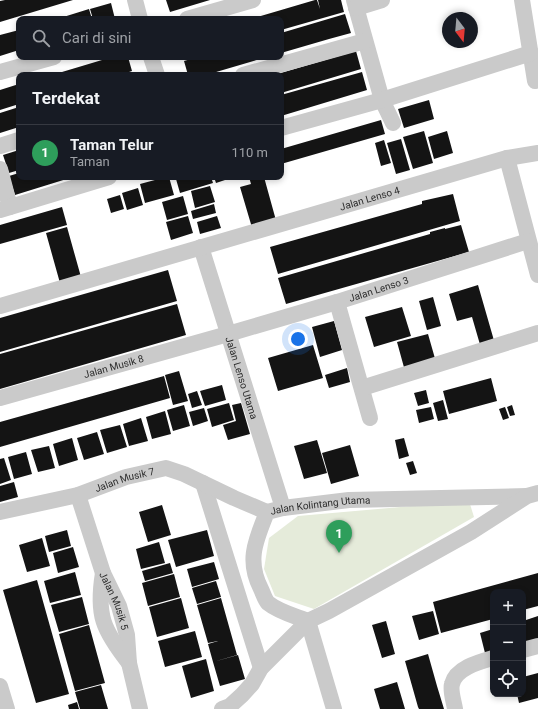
<!DOCTYPE html>
<html lang="id">
<meta charset="utf-8">
<style>
:root{--surface:#171b24;--page:#242831;--text:#f1f3f6;--muted:#9ea1a6;--line:#363941;--accent:#e92a47}
body{margin:0;font-family:Roboto,sans-serif;background:var(--page);color:var(--text)}
.controls{position:absolute;right:12px;bottom:12px;display:grid;overflow:hidden;border-radius:8px;box-shadow:0 2px 6px #0003}
.controls button{width:36px;height:36px;display:grid;place-items:center;padding:0;border:0;border-bottom:1px solid var(--line);background:var(--surface);color:var(--text);font:20px sans-serif}
.compass{position:absolute;left:442px;top:12px;width:36px;height:36px;border-radius:50%;background:var(--surface);box-shadow:0 2px 6px #0003;rotate:164deg}
.you{position:absolute;left:298px;top:339px;width:14px;height:14px;margin:-10px;border:3px solid #fff;border-radius:50%;background:#1a73e8;box-shadow:0 0 0 6px #1a73e833}
.badge{display:grid;place-items:center;width:26px;height:26px;border-radius:50%;background:var(--accent);color:#fff;font-size:13px;font-weight:700}
.pin{position:absolute;translate:-50% -33px;filter:drop-shadow(0 1px 2px #0008)}
.pin::after{content:'';position:absolute;top:21px;width:14px;height:12px;background:inherit;clip-path:polygon(0 0,100% 0,50% 100%)}
.list{margin:0;padding:0;list-style:none}
h2{display:flex;justify-content:space-between;align-items:center;height:52px;margin:0;padding:0 16px;font-size:17px}
h2 small{font-size:13px;font-weight:400;color:var(--muted)}
.list li{display:grid;grid-template-columns:26px 1fr auto;gap:12px;align-items:center;box-sizing:border-box;height:56px;padding:0 16px;border-top:1px solid var(--line)}
.list b{display:block;font-size:15px;white-space:nowrap}
.list p{margin:0;font-size:13px;white-space:nowrap;color:var(--muted)}
.list em{font-size:13px;font-style:normal;color:var(--muted)}
.icon{flex:none;width:22px;height:22px;fill:none;stroke:currentColor;stroke-width:2;stroke-linecap:round;stroke-linejoin:round}
.map{position:relative;flex:none;width:538px;height:709px;overflow:hidden}
.search{position:absolute;background:var(--surface);box-shadow:0 2px 6px #0003;left:16px;top:16px;width:268px;height:44px;display:flex;align-items:center;gap:10px;box-sizing:border-box;padding:0 14px;border-radius:8px;color:var(--muted);font-size:15px}
.panel{position:absolute;background:var(--surface);box-shadow:0 2px 6px #0003;left:16px;top:72px;width:268px;height:108px;border-radius:8px}
.map>svg:first-child{display:block}
.green{fill:#e5ebda}
.building{fill:#141414}
.lines{fill:none;stroke-linecap:round;stroke-linejoin:round}
.minor{stroke:#cacaca;stroke-width:16}
.labels{text-anchor:middle;stroke-width:4;stroke-linejoin:round;paint-order:stroke}
.street-label{font-size:10px;fill:#2d2d2d;stroke:#fff}
</style>
<div class="map">
<svg width="538" height="709" viewBox="0 0 538 709">
<rect width="100%" height="100%" fill="#fff"/>
<path class="green" d="M469 501 474 517 314 609 275 596 264 569 269 538 298 516Z"/>
<path class="building" d="M5 0H73L0 22V1Z
M166 0H210L170 12Z
M315 0H317L320 9 318 0H341L344 12 281 30V19H251Z
M111 3 115 19H93L90 9Z
M89 9 92 19H57Z
M345 14 351 33 329 39 327 30 329 39 281 53V33Z
M19 30V50L0 56V35Z
M356 51 361 69 281 93V75H274Z
M112 57H128L132 71 120 75H52Z
M198 57H267L206 75H188L184 61Z
M362 72 367 90 281 116V95Z
M19 84V104L0 110V90Z
M429 100 434 119 404 128 398 109Z
M19 107V127L0 133V113Z
M381 120 385 134 281 164V149Z
M424 131 433 163 413 169 403 137Z
M447 131 453 153 434 159 428 137Z
M401 139 410 170 396 174 387 143Z
M384 140 391 163 381 166 375 143Z
M19 150V170L9 173 3 155Z
M19 173V177H73L15 195 9 176Z
M166 177H169L174 195 145 203 140 184Z
M182 177H211L213 183 180 193 176 179Z
M214 177H234L216 183Z
M249 177H264L277 224 253 231 240 187 251 184Z
M210 186 215 202 195 208 191 191Z
M138 188 143 205 127 210 122 193Z
M453 194 460 221 278 274 270 247 422 204V201Z
M120 195 124 209 111 213 107 199Z
M183 196 188 214 167 220 162 202Z
M214 204 216 213 193 219 191 211Z
M62 207 67 225 0 244V225Z
M188 216 193 233 171 240 166 222Z
M217 216 221 228 200 234 197 222Z
M461 225 469 252 286 304 278 278 430 234V232L445 228V229Z
M67 227 81 277 60 283 46 233Z
M168 270 177 301 0 352V318Z
M478 285 495 344 481 348 472 317 457 321 449 294Z
M433 297 441 326 427 330 419 301Z
M177 304 186 335 0 389V354Z
M402 307 411 336 374 347 365 317Z
M334 321 342 350 320 357 312 327Z
M428 334 436 362 405 371 397 342Z
M313 345 323 378 278 391 268 358Z
M347 368 350 382 329 388 325 375Z
M179 371 188 401 173 405 165 375Z
M164 376 170 398 0 447V422Z
M491 378 497 401 449 414 443 391Z
M222 385 226 400 205 406 200 391Z
M426 390 429 403 418 406 414 393Z
M197 391 202 405 192 408 188 394Z
M443 400 448 419 438 421 433 403Z
M229 403 234 420 212 427 207 409Z
M241 403 250 434 228 440 223 425 236 421 232 405Z
M184 405 190 426 173 431 167 410Z
M512 405 515 415 510 416 507 407Z
M431 407 434 419 419 423 416 410Z
M505 407 509 418 503 420 499 409Z
M204 408 208 421 193 426 189 412Z
M165 411 171 434 152 439 146 417Z
M141 418 148 441 129 446 123 424Z
M120 425 127 447 107 453 100 430Z
M97 432 104 454 84 460 77 438Z
M72 438 78 460 59 466 53 444Z
M404 438 409 456 399 459 395 440Z
M317 440 327 473 304 479 294 446Z
M350 445 359 476 331 484 322 453Z
M49 446 55 468 38 472 31 450Z
M26 452 32 474 14 479 8 457Z
M4 458 11 480 0 484V459Z
M413 461 417 473 410 475 406 463Z
M14 482 18 497 0 502V486Z
M162 505 171 535 148 542 139 512Z
M67 530 71 546 49 552 45 536Z
M207 530 214 556 176 567 168 540Z
M42 538 50 566 27 572 19 545Z
M159 542 165 563 141 569 136 549Z
M73 547 79 567 58 573 53 553Z
M214 562 219 579 192 587 187 569Z
M170 563 173 573 145 581 142 571Z
M75 572 81 595 50 603 44 581Z
M538 573V606L523 610V592H493V619L441 633 433 602Z
M174 574 180 597 148 606 142 583Z
M37 580 69 694 36 703 3 590Z
M216 581 221 597 197 604 192 588Z
M82 597 89 624 59 632 51 605Z
M181 598 189 628 157 637 149 607Z
M221 598 237 655 213 662 208 644 218 641 208 643 197 605Z
M433 611 439 634 419 640 412 616Z
M538 616V642L523 646V621Z
M386 621 395 654 382 658 372 625Z
M89 625 105 683 75 691 59 634Z
M493 629V655L486 657 480 633Z
M195 631 202 657 165 667 158 641Z
M428 654 437 686 444 709H419L418 707 405 661Z
M238 655 245 679 220 686 213 662Z
M206 659 214 691 191 698 182 666Z
M538 673V698L519 703 517 694H523V677Z
M397 682 405 709H380L374 689Z
M101 685 108 709H80L75 692Z
M77 702 79 709H69L68 705Z"/>
<g class="lines">
<g class="minor">
<path d="M135 0 140 19"/>
<path d="M354 0 382 100 393 123"/>
<path d="M522 0 535 81"/>
<path d="M356 8 382 0"/>
<path d="M187 19 253 0"/>
<path d="M151 57 157 75"/>
<path d="M0 72 54 57"/>
<path d="M243 75 365 41"/>
<path d="M281 128 382 100 531 53"/>
<path d="M0 146 19 140"/>
<path d="M507 158 538 275"/>
<path d="M0 169 10 207"/>
<path d="M0 210 109 177"/>
<path id="s1" d="M201 247 283 508"/>
<path d="M337 302 370 418"/>
<path id="s2" d="M0 306 507 158 538 153"/>
<path d="M362 388 538 333"/>
<path id="s3" d="M0 398 228 334 337 302 528 241"/>
<path d="M203 483 261 668"/>
<path id="s4" d="M78 495 103 573 119 606 127 635 129 663 140 709"/>
<path id="s5" d="M0 512 78 495 126 477 166 468 184 474 234 498 267 512"/>
<path d="M103 573C96 615 103 630 129 663"/>
<path id="s6" d="M308 621C295 616 279 612 268 603 265 600 263 593 261 589 246 560 256 540 267 512L283 508 349 500 527 496"/>
<path d="M308 621 334 709"/>
<path d="M523 650 538 646"/>
<path d="M0 686 7 709"/>
<path d="M222 709 230 706 242 695 252 684 261 668 308 621 329 611 471 532 527 496 538 493"/>
<path d="M455 709C454 702 450 691 452 684 456 668 479 662 493 658"/>
</g>
</g>
<g class="labels">
<g class="street-label">
<text dy="4" stroke="none"><textPath href="#s2" startOffset="385">Jalan Lenso 4</textPath></text>
<text dy="4" stroke="none"><textPath href="#s3" startOffset="394">Jalan Lenso 3</textPath></text>
<text dy="4" stroke="none"><textPath href="#s3" startOffset="118">Jalan Musik 8</textPath></text>
<text dy="4" stroke="none"><textPath href="#s1" startOffset="137">Jalan Lenso Utama</textPath></text>
<text dy="4" stroke="none"><textPath href="#s5" startOffset="129">Jalan Musik 7</textPath></text>
<text dy="4" stroke="none"><textPath href="#s6" startOffset="194">Jalan Kolintang Utama</textPath></text>
<text dy="4" stroke="none"><textPath href="#s4" startOffset="112">Jalan Musik 5</textPath></text>
</g>
</g>
</svg>
<div class="controls">
<button>+</button>
<button>−</button>
<button><svg class="icon" aria-label="locate" viewBox="0 0 24 24"><circle cx="12" cy="12" r="6"/><path d="M12 2v4M12 18v4M2 12h4M18 12h4"/></svg></button>
</div>
<svg class="compass" viewBox="-18 -18 36 36"><path d="M0-13l5 13h-10z" fill="#e53935"/><path d="M0 13l5-13h-10z" fill="#9ea1a6"/></svg>
<div class="you"></div>
<div class="pin badge" style="left:339px;top:553px;background:#2e9e5b">1</div>
<div class="search"><svg class="icon" aria-label="search" viewBox="0 0 24 24"><circle cx="10" cy="10" r="6"/><path d="M15 15l6 6"/></svg>Cari di sini</div>
<section class="panel">
<h2>Terdekat<small></small></h2>
<ul class="list">
<li><span class="badge" style="background:#2e9e5b">1</span><div><b>Taman Telur</b><p>Taman</p></div><em>110 m</em></li>
</ul>
</section>
</div>
